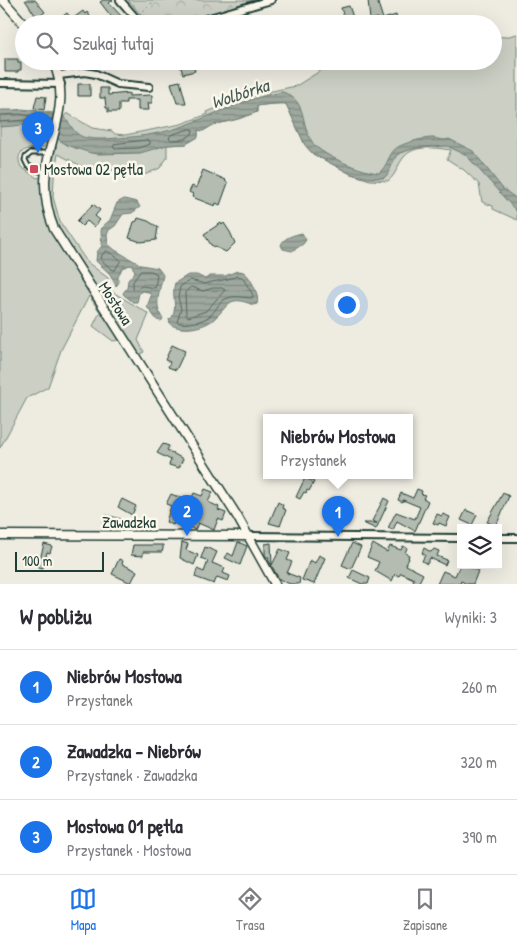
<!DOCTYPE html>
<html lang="pl">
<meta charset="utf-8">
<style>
:root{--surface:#fff;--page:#f2f2f3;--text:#2b2b33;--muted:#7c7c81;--line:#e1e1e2;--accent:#1a73e8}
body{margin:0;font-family:"Patrick Hand",sans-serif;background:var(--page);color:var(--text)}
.controls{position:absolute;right:15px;bottom:15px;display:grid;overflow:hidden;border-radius:0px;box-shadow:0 5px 20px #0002}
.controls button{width:45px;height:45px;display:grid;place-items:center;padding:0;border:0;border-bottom:1px solid var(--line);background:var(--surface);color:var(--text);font:25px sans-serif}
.scale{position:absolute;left:15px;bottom:12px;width:89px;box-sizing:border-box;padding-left:5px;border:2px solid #1f3d34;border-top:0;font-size:14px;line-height:18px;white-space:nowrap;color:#1f3d34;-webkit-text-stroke:4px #fbf7ec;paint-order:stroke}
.you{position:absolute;left:346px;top:304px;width:18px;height:18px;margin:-12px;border:4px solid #fff;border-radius:50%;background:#1a73e8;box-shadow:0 0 0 8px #1a73e833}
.badge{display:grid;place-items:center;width:32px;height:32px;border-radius:50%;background:var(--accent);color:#fff;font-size:16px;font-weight:700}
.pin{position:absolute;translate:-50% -41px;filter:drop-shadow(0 1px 2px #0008)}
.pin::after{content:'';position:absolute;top:26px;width:18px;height:15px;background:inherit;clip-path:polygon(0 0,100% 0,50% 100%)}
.popup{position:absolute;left:263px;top:414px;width:150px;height:65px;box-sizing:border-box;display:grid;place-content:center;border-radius:0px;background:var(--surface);filter:drop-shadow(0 1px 4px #0005);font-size:16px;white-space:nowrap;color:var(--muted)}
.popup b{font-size:19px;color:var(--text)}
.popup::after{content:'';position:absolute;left:50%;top:100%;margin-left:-10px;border:10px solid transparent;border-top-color:var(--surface)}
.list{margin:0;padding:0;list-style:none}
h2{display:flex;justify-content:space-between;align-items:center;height:65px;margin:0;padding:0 20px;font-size:21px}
h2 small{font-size:16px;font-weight:400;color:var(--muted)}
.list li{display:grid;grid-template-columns:32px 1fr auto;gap:15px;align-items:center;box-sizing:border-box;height:75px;padding:0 20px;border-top:1px solid var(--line)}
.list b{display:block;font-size:19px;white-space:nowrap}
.list p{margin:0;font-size:16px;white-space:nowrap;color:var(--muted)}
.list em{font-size:16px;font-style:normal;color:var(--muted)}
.icon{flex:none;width:28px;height:28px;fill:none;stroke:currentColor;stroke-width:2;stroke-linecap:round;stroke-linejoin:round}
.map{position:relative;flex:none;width:517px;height:584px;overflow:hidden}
.search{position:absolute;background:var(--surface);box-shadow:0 5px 20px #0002;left:15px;right:15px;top:15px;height:55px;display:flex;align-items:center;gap:12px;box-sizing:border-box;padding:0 18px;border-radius:28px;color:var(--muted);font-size:19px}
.sheet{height:290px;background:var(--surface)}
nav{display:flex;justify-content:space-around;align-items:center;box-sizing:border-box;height:70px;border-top:1px solid var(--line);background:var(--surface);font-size:14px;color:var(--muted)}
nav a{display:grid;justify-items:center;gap:2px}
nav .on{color:var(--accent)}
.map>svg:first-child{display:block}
.green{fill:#cbcfc4;stroke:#75867c}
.forest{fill:url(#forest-crowns);stroke:#75867c}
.water{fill:url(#water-rules);stroke:#6c7d74}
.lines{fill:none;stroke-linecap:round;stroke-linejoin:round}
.shore{stroke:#52685f;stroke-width:1}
.building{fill:#b4bbb0;stroke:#1f3d34}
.service-casing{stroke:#1f3d34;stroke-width:7}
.minor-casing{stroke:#1f3d34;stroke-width:10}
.tertiary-casing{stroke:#1f3d34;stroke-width:11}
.path{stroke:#1f3d34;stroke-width:1;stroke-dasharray:1 4;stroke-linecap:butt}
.service{stroke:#fbf7ec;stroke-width:3}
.minor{stroke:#fbf7ec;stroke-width:6}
.tertiary{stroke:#fbf7ec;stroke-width:8}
.poi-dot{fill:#d1495b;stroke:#fbf7ec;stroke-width:2}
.labels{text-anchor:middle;stroke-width:5;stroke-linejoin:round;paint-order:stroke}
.poi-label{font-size:16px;fill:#1f3d34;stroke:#fbf7ec;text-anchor:start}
.street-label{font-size:16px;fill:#1f3d34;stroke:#fbf7ec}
.water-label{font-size:18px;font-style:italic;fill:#455d54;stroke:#fbf7ec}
</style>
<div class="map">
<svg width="517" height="584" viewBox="0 0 517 584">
<defs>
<pattern id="forest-crowns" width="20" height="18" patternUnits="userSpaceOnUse" patternTransform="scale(1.25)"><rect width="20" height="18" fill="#cbcfc4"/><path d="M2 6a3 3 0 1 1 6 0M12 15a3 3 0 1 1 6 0" fill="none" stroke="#aeb3a9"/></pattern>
<pattern id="water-rules" width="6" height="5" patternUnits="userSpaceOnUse" patternTransform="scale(1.25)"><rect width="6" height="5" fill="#9fa89f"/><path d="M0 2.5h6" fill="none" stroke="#818a82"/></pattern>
</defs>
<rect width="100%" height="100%" fill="#eeece1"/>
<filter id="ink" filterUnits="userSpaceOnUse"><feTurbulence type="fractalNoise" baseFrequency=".02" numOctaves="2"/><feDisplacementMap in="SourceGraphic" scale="10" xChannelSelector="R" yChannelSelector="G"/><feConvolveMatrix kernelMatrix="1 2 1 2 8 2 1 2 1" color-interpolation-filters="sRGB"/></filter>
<g filter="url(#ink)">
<path class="green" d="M517 34V220L493 209V206L482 202 479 184 464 170 447 159 451 150C436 148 415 144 404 157 397 165 397 174 388 181L370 180 351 174 313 154 305 145 286 104C281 103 262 105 257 106V112L238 119 213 125 203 131 198 130V137L186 144 167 145V158L160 168 142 176 102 168H85L58 154 54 178 53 197 60 222 87 262 108 278V283L106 288 149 314 138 340 144 352 140 354 137 351 125 348 119 340 113 341 93 326 100 312 89 296 61 350 48 387 27 398 0 448V113L22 109 54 113 47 147C34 148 12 147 21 167L37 178 50 174 62 119 67 113 92 128 112 131 115 134 125 135 181 124 208 114 207 112 241 98 253 97V95L296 86 336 61H493V36L505 37Z"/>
<path class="forest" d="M128 0H253L180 24H149Z"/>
<path class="water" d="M283 92C309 102 299 124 313 143 322 156 363 172 379 173 388 166 388 153 398 147 407 142 423 138 433 138 440 139 442 141 449 139L473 151 503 189 517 199V212L466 155 447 146 416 148 400 153 396 156 388 174 384 178H369L351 174 313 154 305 145 286 104C281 103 262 105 257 106V112L238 119 213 125 203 131 198 130V137L186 144 167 145 140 153 98 154 91 153 69 146 59 140 57 137 25 125 0 127V110H30L62 116C71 122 72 133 83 137 94 140 107 139 117 138 141 137 166 133 189 124 219 112 250 97 283 92Z
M124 199 137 202 140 207 132 213 123 214 115 226 109 230 107 235 108 244 115 250 141 265 158 268 163 275C160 290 153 306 163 319L161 321 157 320 147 307 151 296 149 292 142 291 139 293 137 302H133L124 295 123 293 127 288 128 280 135 272 134 269 130 265 122 268 118 277V284L116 286 110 274 96 261 97 252 102 246 101 231 102 227 110 220 117 203Z
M302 233 306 240 303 244 292 251 283 249 281 245C284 237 294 235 302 233Z
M237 271C240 271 242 271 245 273 251 278 260 296 257 304L253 305C228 294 229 306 214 319 204 328 181 332 170 324L169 319 172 318C178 306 171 295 175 283L188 275H197L205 279 210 276H225Z"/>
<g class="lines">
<path class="shore" d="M0 115 20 114 52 119
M0 122 26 120 50 129
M190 129 193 130 192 134 185 139 171 140 169 138 171 135Z
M148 140 150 141V144L138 148 115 149 113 147 115 144Z
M107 251 121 260 115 270H113L101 260 102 255Z
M141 271H151L157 274 155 288 142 286 136 289 133 288V282Z
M237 276 242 277 253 295 252 298C244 298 236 295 228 298 220 300 217 309 211 315 205 321 185 326 177 322L181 309 178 297 180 287 190 280 205 284C216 280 226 281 237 276Z
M191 287 203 291 213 288H222L225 290 206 311 188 317 186 315 185 293Z"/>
</g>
<path class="building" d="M25 0H35L45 12 37 18Z
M103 0H113L109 3 125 20 120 24H117L100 2Z
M368 0H377L383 19 396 15 398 24H372L379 21 378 18 370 20Z
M349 6 352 14 353 24H346L341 8Z
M83 11 85 14 87 12 92 19 85 24H65L68 22 63 16 67 13 72 19Z
M5 59H18V62H21V70H18V72H5Z
M192 61 195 71 183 74 180 65Z
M180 81 186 103H177L171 83Z
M78 84H90V96H78Z
M100 88H108V95L129 93V96L152 95V103H148L149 110H138V100H126V103H119V112H108V108H106L105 98H100Z
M37 96 46 97 44 110 34 108Z
M203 170 226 180 225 181 228 183 220 205 216 203 215 206 192 197 193 194 189 192 192 186 196 188Z
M93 204 100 210 95 216 100 220 94 227 87 221 82 226 77 221Z
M138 218 148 221 158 227 156 240 141 242 129 238 134 222 137 221Z
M221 223 222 225 224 223 230 232 235 243 226 252 211 245 204 234Z
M172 345 185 351 176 370 168 367 170 362 165 360Z
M163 444 169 446 167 450 183 459 179 468 169 465 171 460 157 453Z
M305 478 314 482 309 491 307 490 306 493 304 492 300 499 296 497Z
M205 489 213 492 208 502 219 507 218 510 226 513 223 521 218 519 214 530 198 523 195 530 185 525 184 527 174 523 173 525 166 522 171 506 166 504 171 494 188 501 189 499 191 500 194 493 202 496Z
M417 489 422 491 421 494 425 495 423 498 428 501 415 531 397 521 393 530 388 528 396 512 415 519 420 507 403 500V502L398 500 401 493 413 498Z
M503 493 509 496 496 526 487 522Z
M384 498 389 501 376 529 363 523H377L372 521Z
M122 499 136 506 132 515 118 507Z
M278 502 283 505 282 508 286 510 280 526 269 523Z
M466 510 477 515 472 525 461 520Z
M437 514 442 516 443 514 450 517 446 526 439 523 438 525 433 523Z
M106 515 121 519 116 527 110 525 109 528 102 524Z
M182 542 188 544 186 550 198 555 194 565 180 558Z
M238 542 247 546 240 565 225 558 228 553 233 556Z
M271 543 272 565 280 549 290 553 287 560 292 562 287 573 300 578 299 584H290L279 579 268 559 269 557H266L265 555V544Z
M352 543 361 547 351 569 342 565Z
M44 544 52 546 50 553 47 552 43 568 38 567Z
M373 544 387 552 390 546 401 550 403 546 407 548 405 553 409 555 408 558H409L406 565 423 574 418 584H412L414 579 401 573 399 576 395 574 392 581 375 571 379 562 367 557Z
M133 545H163V549L162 552H143V556L131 555Z
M205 547 217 552 212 563 225 568 223 573 230 576 228 581 217 577 214 584 195 577 197 569 204 572 208 561 201 558Z
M424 548 431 552 434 549 439 551 437 556 447 560 445 565 430 558 427 564 422 561 425 555 422 553Z
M319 555 325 558 314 584 302 580 310 560 315 563Z
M119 559 123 561 122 564 137 571 131 583 112 574Z
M460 565H465L478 571 473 584H467L461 581 460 584H437L443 571 455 576Z
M353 570 370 578 368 584H362L349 578Z"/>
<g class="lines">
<g class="service-casing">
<path id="service" d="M45 173 28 166 25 160 26 157 31 153H49"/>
</g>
<g class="minor-casing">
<path id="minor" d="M120 0 141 24
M189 24 271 0
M59 75 85 72 96 74 118 84 149 87
M0 83 61 84
M249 536 461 538
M498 538H517"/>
</g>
<g class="tertiary-casing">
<path id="tertiary" d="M3 0 24 24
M53 61C73 106 46 139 45 183 45 200 48 214 54 229L237 516 275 584
M0 535 249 536"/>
</g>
<path class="path" d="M140 14 155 0"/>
<use href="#service" class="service"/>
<use href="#minor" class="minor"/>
<use href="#tertiary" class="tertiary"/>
</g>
</g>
<rect class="poi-dot" x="29" y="164" width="10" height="10" rx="2.5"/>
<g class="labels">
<g class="poi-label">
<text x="44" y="175">Mostowa 02 pętla</text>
</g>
<g class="street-label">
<text transform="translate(116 303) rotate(57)" y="6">Mostowa</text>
<text x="129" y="528">Zawadzka</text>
</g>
<g class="water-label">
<text transform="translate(240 94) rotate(-18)" y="6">Wolbórka</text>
</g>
</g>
</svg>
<div class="controls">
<button><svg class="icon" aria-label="layers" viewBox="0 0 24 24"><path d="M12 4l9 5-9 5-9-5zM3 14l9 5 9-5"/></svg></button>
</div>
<div class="scale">100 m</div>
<div class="you"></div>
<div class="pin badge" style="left:338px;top:537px">1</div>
<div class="popup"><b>Niebrów Mostowa</b>Przystanek</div>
<div class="pin badge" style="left:187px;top:536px">2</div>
<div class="pin badge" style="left:38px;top:153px">3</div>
<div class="search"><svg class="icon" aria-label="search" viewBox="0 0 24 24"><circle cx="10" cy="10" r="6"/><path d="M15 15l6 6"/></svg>Szukaj tutaj</div>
</div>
<section class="sheet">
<h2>W pobliżu<small>Wyniki: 3</small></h2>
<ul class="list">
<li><span class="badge">1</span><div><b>Niebrów Mostowa</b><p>Przystanek</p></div><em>260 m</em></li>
<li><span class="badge">2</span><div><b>Zawadzka - Niebrów</b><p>Przystanek · Zawadzka</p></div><em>320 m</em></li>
<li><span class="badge">3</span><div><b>Mostowa 01 pętla</b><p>Przystanek · Mostowa</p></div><em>390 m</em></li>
</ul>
</section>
<nav>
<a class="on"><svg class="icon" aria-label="map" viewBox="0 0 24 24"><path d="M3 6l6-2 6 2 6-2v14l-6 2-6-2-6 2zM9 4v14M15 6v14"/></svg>Mapa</a>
<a><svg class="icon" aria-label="directions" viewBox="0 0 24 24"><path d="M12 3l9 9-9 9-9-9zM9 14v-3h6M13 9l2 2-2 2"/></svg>Trasa</a>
<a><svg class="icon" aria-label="saved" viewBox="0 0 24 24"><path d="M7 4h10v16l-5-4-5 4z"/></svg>Zapisane</a>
</nav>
